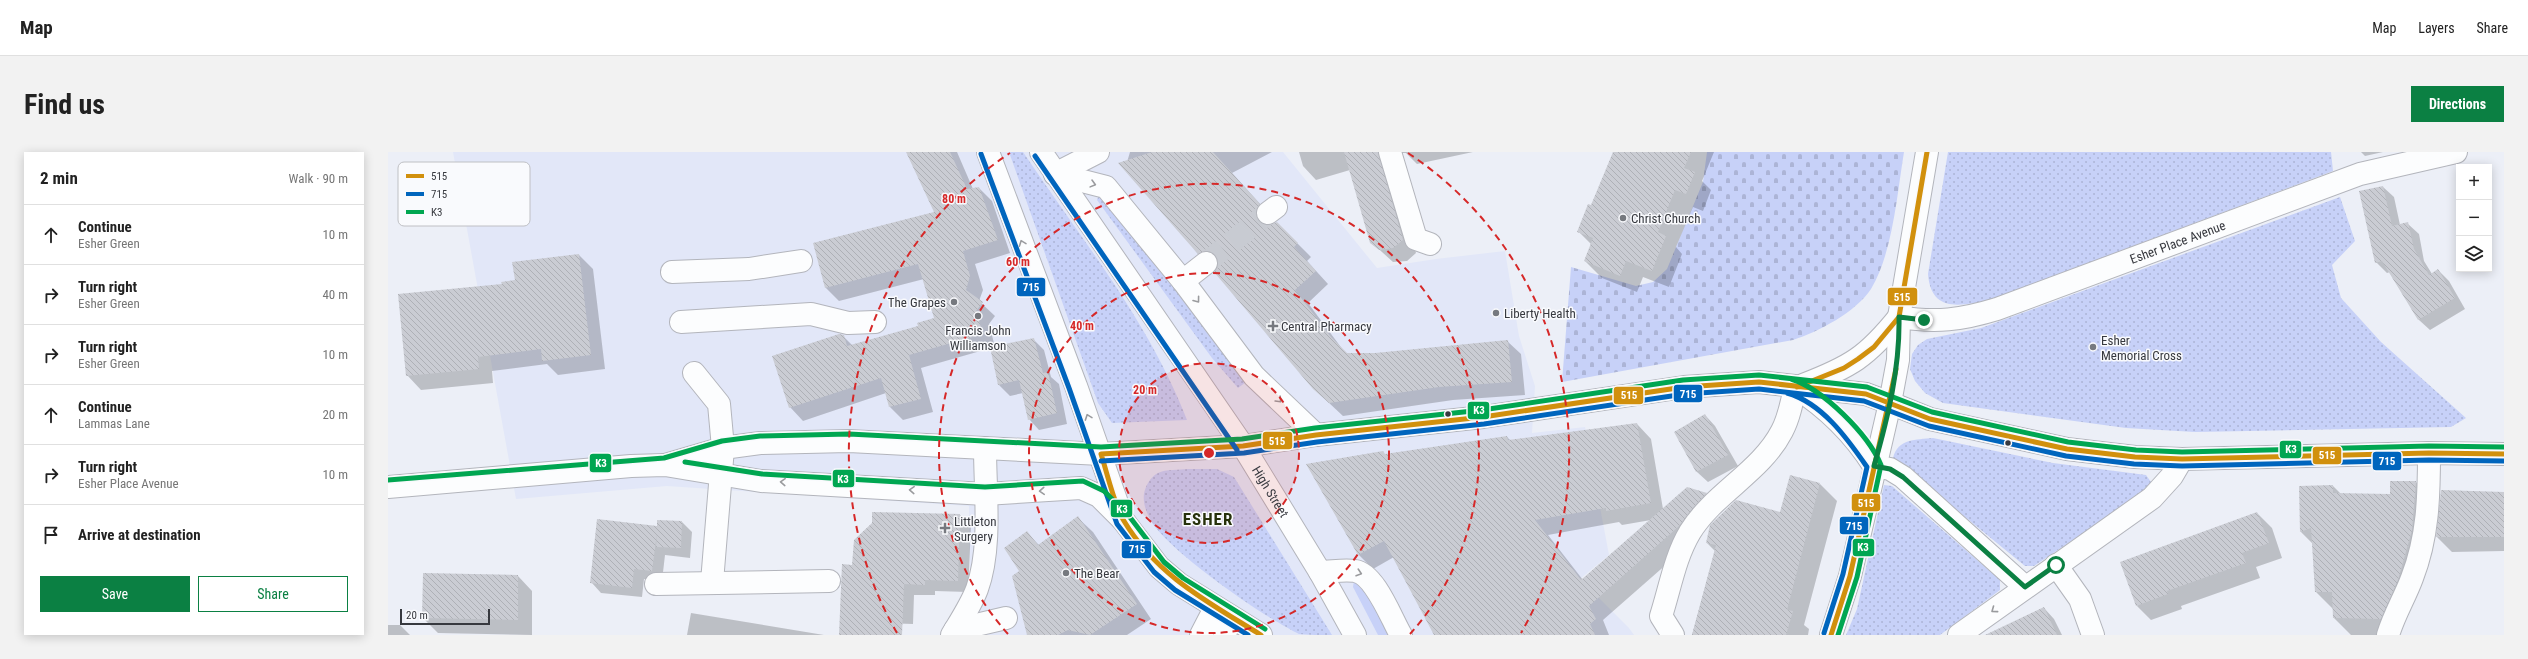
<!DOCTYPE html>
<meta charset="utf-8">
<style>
:root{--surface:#fff;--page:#f2f2f2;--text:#222;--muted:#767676;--line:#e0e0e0;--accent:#0b8043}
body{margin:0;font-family:"Roboto Condensed",sans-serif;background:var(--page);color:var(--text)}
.controls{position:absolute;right:12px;top:12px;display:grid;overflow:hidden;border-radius:0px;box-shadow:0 2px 10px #0003}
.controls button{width:36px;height:36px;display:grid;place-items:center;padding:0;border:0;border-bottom:1px solid var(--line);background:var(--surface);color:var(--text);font:20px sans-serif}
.scale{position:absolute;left:12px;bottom:10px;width:90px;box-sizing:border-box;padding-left:4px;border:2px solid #37393f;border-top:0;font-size:11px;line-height:14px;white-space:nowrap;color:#37393f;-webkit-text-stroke:3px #f9fafd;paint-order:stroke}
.stop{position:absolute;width:12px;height:12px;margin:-9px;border:3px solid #0b8043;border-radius:50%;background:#fff}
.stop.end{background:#0b8043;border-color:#fff;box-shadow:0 1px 4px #0008}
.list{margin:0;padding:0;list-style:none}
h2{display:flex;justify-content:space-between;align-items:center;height:52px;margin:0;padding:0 16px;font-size:17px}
h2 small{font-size:13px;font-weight:400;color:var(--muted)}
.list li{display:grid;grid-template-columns:26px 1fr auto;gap:12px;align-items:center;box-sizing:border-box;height:60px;padding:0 16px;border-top:1px solid var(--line)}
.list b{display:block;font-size:15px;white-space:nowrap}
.list p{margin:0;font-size:13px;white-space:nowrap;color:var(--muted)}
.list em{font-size:13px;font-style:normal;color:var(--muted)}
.actions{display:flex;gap:8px;padding:12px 16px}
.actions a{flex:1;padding:9px 0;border:1px solid var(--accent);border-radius:0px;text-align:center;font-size:14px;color:var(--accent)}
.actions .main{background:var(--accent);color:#fff}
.icon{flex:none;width:22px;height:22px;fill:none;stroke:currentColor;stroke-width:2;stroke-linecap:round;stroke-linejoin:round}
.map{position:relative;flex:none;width:2116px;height:483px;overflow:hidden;border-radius:0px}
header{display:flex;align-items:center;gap:24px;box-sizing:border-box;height:56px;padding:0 20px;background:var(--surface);border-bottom:1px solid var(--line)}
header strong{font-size:19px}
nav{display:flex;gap:22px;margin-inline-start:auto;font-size:14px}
.intro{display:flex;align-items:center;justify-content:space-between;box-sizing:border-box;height:96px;padding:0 24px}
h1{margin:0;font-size:28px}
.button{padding:10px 18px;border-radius:0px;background:var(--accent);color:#fff;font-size:14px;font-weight:700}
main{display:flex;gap:24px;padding:0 24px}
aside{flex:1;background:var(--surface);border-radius:0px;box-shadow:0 2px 10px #0003}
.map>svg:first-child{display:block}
.built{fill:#e2e7f8}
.green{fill:#c7d1f8}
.cemetery{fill:url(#cemetery-stones)}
.park{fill:url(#park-dots)}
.shadow{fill:#0003;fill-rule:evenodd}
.building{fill:url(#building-back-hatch)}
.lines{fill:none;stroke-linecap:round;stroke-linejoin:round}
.minor-tunnel{stroke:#c8cbd2;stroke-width:22;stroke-dasharray:22 11;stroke-linecap:butt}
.minor-casing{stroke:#b3b5bc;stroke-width:24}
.major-casing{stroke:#b3b5bc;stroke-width:24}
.minor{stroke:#fcfdfe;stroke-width:22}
.major{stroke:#fcfdfe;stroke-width:22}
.bus-1-casing{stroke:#f9fafd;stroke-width:8}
.bus-2-casing{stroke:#f9fafd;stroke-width:8}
.bus-3-casing{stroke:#f9fafd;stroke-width:8}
.bus-1{stroke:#d1900d;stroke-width:5}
.bus-2{stroke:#0065bd;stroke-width:5}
.bus-3{stroke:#00a651;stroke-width:5}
.oneway{stroke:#9a9b9e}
.route{stroke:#0b8043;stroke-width:5}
.ring{fill:none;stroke:#d62828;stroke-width:2;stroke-dasharray:7 5}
.poi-dot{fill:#76797f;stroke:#f9fafd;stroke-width:1.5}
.bus-dot{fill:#37393f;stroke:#f9fafd;stroke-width:1.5}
.labels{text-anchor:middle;stroke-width:3;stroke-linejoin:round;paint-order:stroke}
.poi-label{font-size:13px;fill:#37393f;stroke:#f9fafd;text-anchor:start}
.street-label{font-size:13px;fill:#37393f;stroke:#f9fafd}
.district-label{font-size:17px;font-weight:bold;letter-spacing:1px;fill:#27310b;stroke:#f9fafd}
.key{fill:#f9fafd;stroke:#bfc0c4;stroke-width:1}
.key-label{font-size:11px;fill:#37393f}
.centre{fill:#d62828;stroke:#f9fafd;stroke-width:2}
.ring-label{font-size:12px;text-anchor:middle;font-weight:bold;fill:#d62828;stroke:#f9fafd;stroke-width:3;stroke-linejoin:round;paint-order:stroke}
.line-badge{stroke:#f9fafd;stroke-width:1.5}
.badge-label{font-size:11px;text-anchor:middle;font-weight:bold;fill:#fff}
</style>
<header>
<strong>Map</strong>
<nav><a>Map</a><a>Layers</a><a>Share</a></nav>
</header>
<div class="intro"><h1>Find us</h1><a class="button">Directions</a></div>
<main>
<aside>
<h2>2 min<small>Walk · 90 m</small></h2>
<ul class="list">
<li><svg class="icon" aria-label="ahead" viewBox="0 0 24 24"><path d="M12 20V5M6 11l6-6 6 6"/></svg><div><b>Continue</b><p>Esher Green</p></div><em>10 m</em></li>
<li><svg class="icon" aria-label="right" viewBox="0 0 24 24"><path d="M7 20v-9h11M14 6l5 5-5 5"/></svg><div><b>Turn right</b><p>Esher Green</p></div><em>40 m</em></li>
<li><svg class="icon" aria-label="right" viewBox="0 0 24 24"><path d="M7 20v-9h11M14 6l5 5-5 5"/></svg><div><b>Turn right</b><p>Esher Green</p></div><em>10 m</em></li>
<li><svg class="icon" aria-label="ahead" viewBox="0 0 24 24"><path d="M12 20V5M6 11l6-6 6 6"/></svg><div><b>Continue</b><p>Lammas Lane</p></div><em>20 m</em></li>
<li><svg class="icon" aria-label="right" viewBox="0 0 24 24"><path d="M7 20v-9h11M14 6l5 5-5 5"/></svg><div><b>Turn right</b><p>Esher Place Avenue</p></div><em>10 m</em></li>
<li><svg class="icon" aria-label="arrive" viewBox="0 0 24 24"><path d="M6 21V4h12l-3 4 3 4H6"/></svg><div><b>Arrive at destination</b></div></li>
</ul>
<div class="actions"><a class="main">Save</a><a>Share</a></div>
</aside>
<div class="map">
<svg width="2116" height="483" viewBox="0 0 2116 483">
<defs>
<pattern id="cemetery-stones" width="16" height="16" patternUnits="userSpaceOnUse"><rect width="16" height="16" fill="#c7d1f8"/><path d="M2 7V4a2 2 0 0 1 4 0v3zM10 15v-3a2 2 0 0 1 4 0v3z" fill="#acb4d6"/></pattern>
<pattern id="park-dots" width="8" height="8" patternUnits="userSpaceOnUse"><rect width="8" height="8" fill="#c7d1f8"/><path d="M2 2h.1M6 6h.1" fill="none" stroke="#acb4d6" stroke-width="1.8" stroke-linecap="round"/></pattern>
<pattern id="building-back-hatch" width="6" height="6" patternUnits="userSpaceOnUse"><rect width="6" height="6" fill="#caccd3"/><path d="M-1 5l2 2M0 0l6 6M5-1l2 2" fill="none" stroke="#aeb0b6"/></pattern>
</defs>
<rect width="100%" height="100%" fill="#eceff7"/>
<path class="built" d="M65 0H895L989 116 1048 107 1117 99 1131 184 1147 234 1144 281 1197 275 1221 403 1192 427 1241 476 1246 483H589L582 431 581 354 279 334 128 347Z"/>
<path class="green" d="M966 428H971L1003 483H990L965 435Z"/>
<path class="cemetery" d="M1319 0H1516C1509 42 1505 100 1483 137 1468 160 1430 180 1405 188L1174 230 1183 115 1248 134 1265 130 1279 117 1315 30Z"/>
<path class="park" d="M621 0H635C693 87 761 169 799 268L724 271 710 251Z
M1560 0H1943L1945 19 1602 148C1572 154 1543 161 1540 122Z
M711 43 716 45 858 230 850 236 824 206 709 48Z
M1952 45 1967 89 1944 113 1953 146 1993 190 2078 266 2063 275 1807 280 1738 276 1555 251 1537 241 1527 229 1522 217 1524 202 1530 193 1539 187 1593 176Z
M1545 286 1665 311 1758 323 1763 330 1761 337 1646 414H1637L1505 306C1510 286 1528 288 1545 286Z
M800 317H829L846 325 944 483C935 483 919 483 911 482 877 466 782 400 763 369 757 358 753 346 758 335 760 330 764 324 770 321 778 317 791 318 800 317Z
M1496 333 1504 334 1612 428V438L1552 483H1458L1469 457Z"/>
<path class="shadow" d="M520 0H569L585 37 591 36 604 49 622 101 587 112 595 138 591 149 607 164 601 172 607 195 645 187 656 198 663 225 671 232 679 272 651 278 641 267 635 241 622 244 611 233 603 196 533 216 545 260 515 268 502 255 498 241 415 269 402 255 455 184 465 194 531 174 547 167 536 127 451 149 437 135 548 61Z
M742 0H884L844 21 885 66 881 75 889 71 923 105 919 109 940 132 920 151 958 202H987L1119 189 1133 202 1137 243 1065 248 955 264 940 250 831 111 824 114 810 101 737 17Z
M911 0H1085L1029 12 1018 1H1012L1003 18 1028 101 1019 109 1005 110 983 90 962 18 928 28 915 14Z
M1226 0H1326L1314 29 1323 38 1315 59 1305 55 1288 95 1294 102 1281 135 1255 125 1249 140 1214 126 1197 109 1204 93 1190 79 1204 55Z
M1973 0H1995L1977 4Z
M1995 35 2006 45 2012 73 2020 72 2031 82 2036 109 2044 122 2050 118 2061 129 2077 157 2042 178 2031 168 2002 120 1999 121 1988 110Z
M191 103 205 117 217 217 170 223 159 212 104 219 105 231 33 238 19 223 115 133Z
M1317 263 1327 274 1350 314 1320 330 1309 320 1287 280Z
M1249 272 1263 287 1275 357 1318 342 1333 356 1305 389 1215 468 1221 483H1047L1006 405 985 417 970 402 998 303 1119 285 1123 289ZM1263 368 1195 428 1160 383 1231 370 1234 373Z
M2028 330 2045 347 2010 483H1963L1946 466 1945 457 1928 440 1925 392 1913 380 1912 334H1945L1953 342 2003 343Z
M1432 332 1449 349 1416 473 1421 477 1420 483H1304L1327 399 1319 391 1393 361Z
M2116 341V399L2064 400 2049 385Z
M1869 361 1884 376 1894 406 1868 415 1872 426 1793 454 1794 457 1763 468 1749 454Z
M572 363 583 374 580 440 547 439V443H526L525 472 464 470 465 414Z
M690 366 705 380 763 467 739 483H640L639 381 651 393Z
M294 370 304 380 302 406 277 403 274 429 256 427 254 445 213 441 204 431 270 375Z
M130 424 144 439V483L50 481 35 466Z
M1656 456 1666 467 1674 483H1621Z
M303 461 436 483H299Z
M0 473H12L22 483H0Z"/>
<path class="building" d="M518 0H562L579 37 591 35 610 88 575 99 582 124 578 138 595 150 588 159 595 182 521 203 533 247 501 255 493 226 401 256 384 204 451 182 456 183 459 194 530 174 529 171 546 166 530 112 437 136 425 91 546 60Z
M764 0H825L872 52 868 62 870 69 881 73 889 70 910 91 906 95 928 119 907 138 943 185 959 201H987L1120 188 1124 230 1051 235 941 251 925 237 826 120 830 110 828 103 817 99 810 102 730 11Z
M956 0H990L1015 88 1005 96 991 98 982 91Z
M1225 0H1303L1296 16 1307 20 1298 42 1287 38 1270 80 1278 84 1264 119 1238 109 1232 124 1196 109 1205 86 1189 80 1200 52 1203 53Z
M1995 34 2004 74 2020 70 2026 97 2041 123 2050 117 2067 146 2030 168 1994 109 1987 111 1971 39Z
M191 102 203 203 154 209 153 197 90 205 91 217 18 224 10 142 114 132 113 130 127 128 124 110Z
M646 186 655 221 660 220 669 261 640 268 631 228 610 233 602 195Z
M1317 262 1340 303 1308 320 1286 280Z
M1249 271 1263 351 1218 359V356L1147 368 1193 428 1299 335 1319 341 1290 375 1201 454 1208 467 1202 472 1207 483H1046L996 389 970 403 918 312 995 299 997 302 1119 284 1120 288Z
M1402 323 1432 331 1399 458 1405 459 1398 483H1304L1328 393 1318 391 1322 373 1348 348 1392 360Z
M2002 329H2028L2024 378 2010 428 1993 467 1945 466 1944 440H1927L1923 376 1912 380 1911 334 1945 333V341L2002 342Z
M2053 338 2116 340V385H2048Z
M484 360 572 362 570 429 537 428V433L516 432 514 483H451L454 412 464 413 466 388 484 371Z
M1869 360 1881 391 1854 401 1858 411 1779 439 1780 442 1748 454 1732 410Z
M690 364 749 452 702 483 680 478 670 483H639L624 424 631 419 616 396 639 379 650 393Z
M209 367 269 374V368L294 369 293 396 268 395 269 381 264 419 246 417 244 436 202 431Z
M35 421 130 423V468L34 466Z
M1656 455 1669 483H1597Z"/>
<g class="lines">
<path class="minor-tunnel" d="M818 111 880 61"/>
<g class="minor-casing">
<g id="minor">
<path d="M1002 0 1028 87 1042 92"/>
<path d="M667 22 718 35 795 129 866 224 928 283"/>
<path d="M667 22 710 0"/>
<path d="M880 61 888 55"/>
<path d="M284 120 361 117 413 109"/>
<path d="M795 129 818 111"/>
<path id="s1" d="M1511 165C1548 171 1573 168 1609 157L1972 22 2068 0"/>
<path d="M293 170 423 162 460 171 487 170"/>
<path d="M306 221 331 252 335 296 324 430"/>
<path d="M1502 251 1542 267 1679 297 1747 305 1794 307 2041 301 2116 302"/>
<path d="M1486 314 1502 317 1515 325 1637 435"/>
<path d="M1668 413 1692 447 1705 483"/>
<path d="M932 420C943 420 956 417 967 419 987 422 1003 466 1013 483"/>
<path d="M268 432 441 429"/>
<path d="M567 478 618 466"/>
<path d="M564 483C573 468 583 453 589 437 604 396 597 339 597 296"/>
<path d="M813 483 827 456"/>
<path d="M837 483 842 465"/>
<path d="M1285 483 1273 464C1282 436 1287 405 1302 380 1326 341 1373 320 1394 279 1401 266 1404 250 1407 235"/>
<path d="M1571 483 1764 346 1784 324 1794 307"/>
<path d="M2000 483C2006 463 2017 445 2024 426 2040 385 2041 345 2041 301"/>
</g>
</g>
<g class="major-casing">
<g id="major">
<path d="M600 0 688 234 735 368 771 415 791 432 873 483"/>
<path id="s2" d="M653 0 855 294 932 420 967 483"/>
<path d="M1415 233C1462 215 1479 205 1511 165"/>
<path d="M1408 236C1441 257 1465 281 1486 314"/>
<path d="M277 313 335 296 372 291 461 289 713 302 855 294 928 283 1095 265 1296 235 1371 230 1478 242 1502 251"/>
<path d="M0 335 243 314 277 313 373 329 597 342 693 336 711 344 735 368"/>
<path d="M1443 483 1462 424 1502 251 1510 208 1511 165 1539 0"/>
</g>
</g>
<use href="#minor" class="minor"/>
<use href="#major" class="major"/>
<g class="bus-1-casing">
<path id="bus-1" d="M1409 235 1456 216 1470 207 1486 195 1511 165 1539 0
M713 302 855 294 928 283 1095 265 1296 235 1371 230 1478 242 1542 267 1679 297 1747 305 1794 307 2041 301 2116 302
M713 302C719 320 726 353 736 369 769 424 820 450 873 483
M1443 483 1462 424 1508 217"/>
</g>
<g class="bus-2-casing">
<path id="bus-2" d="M593 2 681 236 729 372 766 420 787 438 860 483
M647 4 849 298
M1399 241C1434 251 1459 286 1479 315L1455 422 1436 481
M713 309 856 301 929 290 1096 272 1297 242 1371 237 1476 249 1541 274 1678 304 1746 312 1794 314 2041 308 2116 309"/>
</g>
<g class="bus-3-casing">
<path id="bus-3" d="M1403 227C1435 237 1480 282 1493 313L1469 425 1450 483
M297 310 374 322 597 335 695 329 716 339 741 364 776 410 795 426 877 477
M0 328 276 306 334 289 372 284 461 282 713 295 854 287 927 276 1094 258 1295 228 1371 223 1479 235 1544 260 1680 290 1748 298 1794 300 2041 294 2116 295"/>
</g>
<use href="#bus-1" class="bus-1"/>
<use href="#bus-2" class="bus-2"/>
<use href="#bus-3" class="bus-3"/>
</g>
<defs><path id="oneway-chevron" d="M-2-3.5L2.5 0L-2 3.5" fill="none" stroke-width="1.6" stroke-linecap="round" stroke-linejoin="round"/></defs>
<g class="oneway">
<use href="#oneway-chevron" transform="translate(705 32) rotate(15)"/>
<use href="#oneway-chevron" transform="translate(634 91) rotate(-111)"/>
<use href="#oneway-chevron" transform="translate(809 148) rotate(53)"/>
<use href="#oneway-chevron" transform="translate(891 248) rotate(46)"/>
<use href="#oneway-chevron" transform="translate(700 265) rotate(-110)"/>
<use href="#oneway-chevron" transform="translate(395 330) rotate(-177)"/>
<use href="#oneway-chevron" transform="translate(524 338) rotate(-177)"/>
<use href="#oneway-chevron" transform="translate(654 339) rotate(176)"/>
<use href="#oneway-chevron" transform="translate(971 421) rotate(18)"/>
<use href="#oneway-chevron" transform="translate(1606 458) rotate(144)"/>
</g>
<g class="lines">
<path class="route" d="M1536 168 1511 165C1512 216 1500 265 1486 314L1502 317 1515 325 1637 435 1668 413"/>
</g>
<circle cx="821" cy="301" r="90" fill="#d62828" fill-opacity=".12"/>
<g class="ring">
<circle cx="821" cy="301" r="90"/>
<circle cx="821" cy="301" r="180"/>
<path d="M620 482A270 270 0 1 1 1022 482"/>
<path d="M509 481A360 360 0 0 1 622 1M1020 1A360 360 0 0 1 1133 481"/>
</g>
<g class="poi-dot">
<circle cx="1235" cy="66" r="4"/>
<circle cx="566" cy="150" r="4"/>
<circle cx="1108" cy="161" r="4"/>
<circle cx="590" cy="164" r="4"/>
<path d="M883 168h4v4h4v4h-4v4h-4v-4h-4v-4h4z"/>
<circle cx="1705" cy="195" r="4"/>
<path d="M555 370h4v4h4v4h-4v4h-4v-4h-4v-4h4z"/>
<circle cx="678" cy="421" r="4"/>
</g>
<g class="bus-dot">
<circle cx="1060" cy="262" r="3.5"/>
<circle cx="1620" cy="291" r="3.5"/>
</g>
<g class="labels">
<g class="poi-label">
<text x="1243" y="71">Christ Church</text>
<text x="558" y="155" text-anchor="end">The Grapes</text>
<text x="1116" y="166">Liberty Health</text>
<text x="893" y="179">Central Pharmacy</text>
<text x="590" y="183" text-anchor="middle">Francis John<tspan x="590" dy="15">Williamson</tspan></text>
<text x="1713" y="193">Esher<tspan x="1713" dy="15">Memorial Cross</tspan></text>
<text x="566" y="374">Littleton<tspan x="566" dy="15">Surgery</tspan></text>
<text x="686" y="426">The Bear</text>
</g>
<g class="street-label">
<text dy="5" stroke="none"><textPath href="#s1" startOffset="292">Esher Place Avenue</textPath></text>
<text dy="5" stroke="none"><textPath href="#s2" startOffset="410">High Street</textPath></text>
</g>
<g class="district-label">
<text x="820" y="373">ESHER</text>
</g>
</g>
<rect x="10" y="10" width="132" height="64" rx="6" class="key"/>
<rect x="18" y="22" width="18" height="4" fill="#d1900d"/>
<rect x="18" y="40" width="18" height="4" fill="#0065bd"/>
<rect x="18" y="58" width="18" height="4" fill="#00a651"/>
<g class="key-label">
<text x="43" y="28">515</text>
<text x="43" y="46">715</text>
<text x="43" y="64">K3</text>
</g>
<circle cx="821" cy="301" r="6" class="centre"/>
<g class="ring-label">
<text x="566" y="51">80 m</text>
<text x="630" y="114">60 m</text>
<text x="694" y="178">40 m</text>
<text x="757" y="242">20 m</text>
</g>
<g class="line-badge">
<rect x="628" y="125" width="30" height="20" rx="4" fill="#0065bd"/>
<rect x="1499" y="135" width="31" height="19" rx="4" fill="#d1900d"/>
<rect x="1285" y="232" width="30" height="19" rx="4" fill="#0065bd"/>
<rect x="1225" y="234" width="31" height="19" rx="4" fill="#d1900d"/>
<rect x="1079" y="249" width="23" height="19" rx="4" fill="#00a651"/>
<rect x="874" y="279" width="31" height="19" rx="4" fill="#d1900d"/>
<rect x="1891" y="288" width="23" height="19" rx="4" fill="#00a651"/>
<rect x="1924" y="294" width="30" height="19" rx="4" fill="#d1900d"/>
<rect x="1984" y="299" width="30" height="20" rx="4" fill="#0065bd"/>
<rect x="201" y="301" width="23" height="20" rx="4" fill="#00a651"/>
<rect x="444" y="317" width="23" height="19" rx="4" fill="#00a651"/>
<rect x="1463" y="341" width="30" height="19" rx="4" fill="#d1900d"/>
<rect x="722" y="347" width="23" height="19" rx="4" fill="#00a651"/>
<rect x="1451" y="364" width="30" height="19" rx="4" fill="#0065bd"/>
<rect x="1464" y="386" width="23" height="19" rx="4" fill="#00a651"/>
<rect x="733" y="388" width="31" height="19" rx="4" fill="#0065bd"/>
</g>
<g class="badge-label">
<text x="643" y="139">715</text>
<text x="1514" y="149">515</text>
<text x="1300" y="246">715</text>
<text x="1241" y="247">515</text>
<text x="1091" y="262">K3</text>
<text x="889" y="293">515</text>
<text x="1903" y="301">K3</text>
<text x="1939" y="307">515</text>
<text x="1999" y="313">715</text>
<text x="213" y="315">K3</text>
<text x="455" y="331">K3</text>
<text x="1478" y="355">515</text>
<text x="734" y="361">K3</text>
<text x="1466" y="378">715</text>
<text x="1475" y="399">K3</text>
<text x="749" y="401">715</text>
</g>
</svg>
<div class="controls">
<button>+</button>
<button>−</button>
<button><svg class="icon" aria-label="layers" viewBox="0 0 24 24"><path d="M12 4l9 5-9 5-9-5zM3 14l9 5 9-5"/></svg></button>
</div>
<div class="scale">20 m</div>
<div class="stop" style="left:1668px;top:413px"></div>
<div class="stop end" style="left:1536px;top:168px"></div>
</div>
</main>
